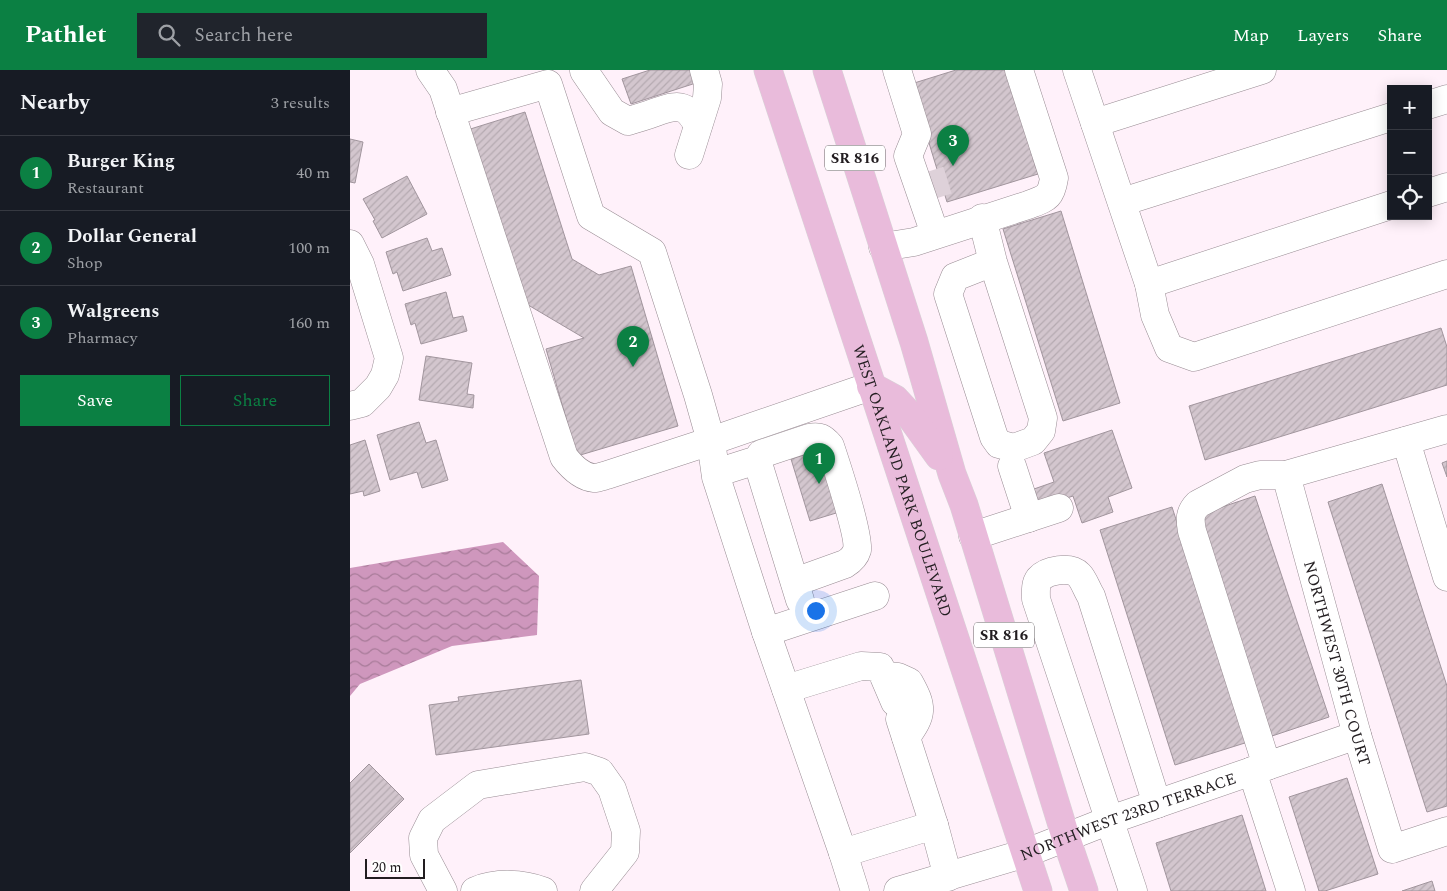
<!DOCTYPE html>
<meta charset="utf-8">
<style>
:root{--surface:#171b24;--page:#20242c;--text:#f1f3f6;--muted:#9ea1a6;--line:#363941;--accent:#0b8043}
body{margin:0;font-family:Spectral,serif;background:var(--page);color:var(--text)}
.controls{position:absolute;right:15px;top:15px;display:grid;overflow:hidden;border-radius:0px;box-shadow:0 2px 12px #0003}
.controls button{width:45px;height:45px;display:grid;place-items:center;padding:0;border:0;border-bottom:1px solid var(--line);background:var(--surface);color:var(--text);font:25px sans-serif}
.scale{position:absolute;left:15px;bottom:12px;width:60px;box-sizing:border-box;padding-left:5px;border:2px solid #221d20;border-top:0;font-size:14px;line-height:18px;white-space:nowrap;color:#221d20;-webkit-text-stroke:4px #fff;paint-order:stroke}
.you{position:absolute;left:465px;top:540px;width:18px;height:18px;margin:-12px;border:4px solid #fff;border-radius:50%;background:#1a73e8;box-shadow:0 0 0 8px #1a73e833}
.badge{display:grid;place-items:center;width:32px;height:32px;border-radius:50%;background:var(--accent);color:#fff;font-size:16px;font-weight:700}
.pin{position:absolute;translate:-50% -41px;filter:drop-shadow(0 1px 2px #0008)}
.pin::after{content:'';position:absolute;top:26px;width:18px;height:15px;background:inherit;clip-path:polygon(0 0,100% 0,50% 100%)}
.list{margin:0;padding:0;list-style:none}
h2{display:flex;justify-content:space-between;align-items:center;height:65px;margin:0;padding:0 20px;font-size:21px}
h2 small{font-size:16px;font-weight:400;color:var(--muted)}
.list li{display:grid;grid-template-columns:32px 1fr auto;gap:15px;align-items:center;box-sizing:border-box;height:75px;padding:0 20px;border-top:1px solid var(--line)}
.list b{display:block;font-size:19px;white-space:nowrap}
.list p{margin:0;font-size:16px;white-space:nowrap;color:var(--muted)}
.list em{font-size:16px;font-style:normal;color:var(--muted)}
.actions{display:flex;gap:10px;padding:15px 20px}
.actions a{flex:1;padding:11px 0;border:1px solid var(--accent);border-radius:0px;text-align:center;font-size:18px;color:var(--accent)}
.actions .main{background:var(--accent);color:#fff}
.icon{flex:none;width:28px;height:28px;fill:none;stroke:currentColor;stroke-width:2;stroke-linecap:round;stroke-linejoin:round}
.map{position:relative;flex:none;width:1097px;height:821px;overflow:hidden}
header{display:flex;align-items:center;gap:30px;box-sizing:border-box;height:70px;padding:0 25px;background:var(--accent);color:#fff}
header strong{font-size:24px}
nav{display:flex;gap:28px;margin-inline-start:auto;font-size:18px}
.search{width:350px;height:45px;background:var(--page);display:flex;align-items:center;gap:12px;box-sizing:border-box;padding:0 18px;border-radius:0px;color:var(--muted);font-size:19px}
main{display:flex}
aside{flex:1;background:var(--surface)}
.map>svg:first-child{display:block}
.water{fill:url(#water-waves)}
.building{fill:url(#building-hatch);stroke:#a1959d}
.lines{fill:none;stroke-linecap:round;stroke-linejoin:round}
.minor-tunnel{stroke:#ded1d9;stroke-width:28;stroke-dasharray:28 14;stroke-linecap:butt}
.minor-casing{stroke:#988c93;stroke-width:29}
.major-casing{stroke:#d7d6d7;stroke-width:29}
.minor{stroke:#fff;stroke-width:28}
.major{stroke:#e9bbdb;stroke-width:28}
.labels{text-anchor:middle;stroke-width:5;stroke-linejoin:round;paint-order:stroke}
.shield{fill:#fff;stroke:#646163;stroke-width:1}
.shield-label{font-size:15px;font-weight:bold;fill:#221d20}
.street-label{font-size:16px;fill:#221d20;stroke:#fff}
</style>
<header>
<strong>Pathlet</strong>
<div class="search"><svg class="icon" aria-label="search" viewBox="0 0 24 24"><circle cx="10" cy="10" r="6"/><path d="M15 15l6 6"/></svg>Search here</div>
<nav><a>Map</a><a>Layers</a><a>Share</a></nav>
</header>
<main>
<aside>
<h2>Nearby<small>3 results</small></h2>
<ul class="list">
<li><span class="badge">1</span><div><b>Burger King</b><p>Restaurant</p></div><em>40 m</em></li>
<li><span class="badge">2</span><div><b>Dollar General</b><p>Shop</p></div><em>100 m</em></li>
<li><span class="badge">3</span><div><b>Walgreens</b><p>Pharmacy</p></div><em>160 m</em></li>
</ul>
<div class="actions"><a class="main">Save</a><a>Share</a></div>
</aside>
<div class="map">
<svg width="1097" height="821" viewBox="0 0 1097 821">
<defs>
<pattern id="water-waves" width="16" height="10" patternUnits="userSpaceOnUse" patternTransform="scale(1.25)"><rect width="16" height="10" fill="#cf97bd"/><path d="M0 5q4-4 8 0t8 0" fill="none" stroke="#a87b99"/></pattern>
<pattern id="building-hatch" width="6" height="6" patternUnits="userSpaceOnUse" patternTransform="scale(1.25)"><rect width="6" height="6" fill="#d3c6ce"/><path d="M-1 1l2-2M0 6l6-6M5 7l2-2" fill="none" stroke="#b5aab1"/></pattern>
</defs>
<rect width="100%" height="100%" fill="#fff1fa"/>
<path class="water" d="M153 472 189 506 187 565 102 576 10 614 0 626V498Z"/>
<path class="building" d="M300 0H345L349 12 281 34 272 9Z
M606 0H656L688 104 597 132 561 14Z
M175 42 222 189 249 205 281 196 328 356 227 386 196 279 234 268 168 229 114 61Z
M0 69 13 72 5 113 0 112Z
M57 106 77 144 32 168 23 151 25 150 13 129Z
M711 141 770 333 713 351 653 159Z
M77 168 82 181 92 178 101 205 53 221 47 202 43 204 36 182Z
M96 222 103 248 113 246 117 261 71 274 65 253 61 255 55 234Z
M1091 258 1097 277V315L855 390 839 336Z
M76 286 122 293 117 324 124 325 123 338 69 330Z
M69 352 76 373 86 370 98 410 72 418 67 402 40 410 27 365Z
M762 360 782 418 758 427 763 442 732 453 723 426 690 437 684 419 704 412 694 383Z
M15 370 30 421 14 426 13 421 0 424V375Z
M477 378 496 440 460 451 441 389Z
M1097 391V407L1092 393Z
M1032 414 1097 616V736L1077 742 978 432Z
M905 426 979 647 922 666 848 445Z
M822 437 898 672 825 695 750 460Z
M231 610 239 664 86 685 79 635 109 631 108 627Z
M19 694 54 729 0 783V713Z
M997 708 1028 804 975 821H969L939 727Z
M892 745 916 821H821L806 773Z
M1082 811 1085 821H1052Z"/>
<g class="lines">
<path class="minor-tunnel" d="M580 101 589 130"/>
<g class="minor-casing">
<g id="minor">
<path d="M80 0 93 19 214 387C221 396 232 407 244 408 248 408 253 406 257 405L361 371 521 316"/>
<path d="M547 0 567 64 558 86 585 164"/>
<path d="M727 0 799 214 805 245 819 278 844 287 1097 204"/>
<path d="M234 1 262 42 278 51C288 48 299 45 309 41 331 34 336 35 348 55"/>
<path d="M1078 35 1097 29"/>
<path d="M100 42 198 14 241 146 302 182 348 325 361 371 366 407 416 562 525 526"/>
<path d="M745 53 912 0"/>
<path d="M339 85 357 28 358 14 354 0"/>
<path d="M1078 123 1097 117"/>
<path d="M772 132 1041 47"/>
<path d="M632 148 643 192 693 348 691 361 683 371 664 378 649 374 644 367 598 224 605 207 643 192"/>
<path d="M0 174 10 194 39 288 35 305 28 317 12 333 0 336"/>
<path d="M533 177 564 172 678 135C696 128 701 128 704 108L669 0"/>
<path d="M799 214 1041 135"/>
<path d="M1056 371 1097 507"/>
<path d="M407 390 450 530"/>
<path d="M662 396 679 448"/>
<path d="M366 403 407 390 411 384 459 368C470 366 473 368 480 376 486 394 510 466 507 480 505 487 500 491 495 494L445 512"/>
<path id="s1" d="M936 405 1007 665 1042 779 1097 761"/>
<path d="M623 466 709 438"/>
<path d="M416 562 493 783 584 755 598 807"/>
<path d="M535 606 548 607 559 612C573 637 573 644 556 667"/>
<path d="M436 619 511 596 530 597 545 632"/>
<path d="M550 649 584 755"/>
<path d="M917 696 842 461C840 450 839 443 848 434L895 409 910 405H936L1097 359"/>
<path d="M902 701 941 821"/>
<path d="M493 783 505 821"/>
<path d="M93 821 74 785 73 768 82 750 128 715 235 697 250 702 262 719 276 761 275 782 244 821"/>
<path d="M125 821C146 812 172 813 193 821"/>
<path id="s2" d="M548 821 676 783 760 750 1007 665"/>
<path d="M783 821 686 529C686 523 685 514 689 509 697 500 720 496 729 505 734 510 737 520 741 526L807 734"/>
</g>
</g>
<g class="major-casing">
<g id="major">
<path id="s3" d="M418 0 688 821"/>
<path d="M477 0 564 272 602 404 614 435 716 768 734 821"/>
<path d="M521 316 545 329 558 343 589 386"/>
</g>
</g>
<use href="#minor" class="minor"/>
<use href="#major" class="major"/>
</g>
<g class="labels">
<g class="shield">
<rect x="475" y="75.5" width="60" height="25" rx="4"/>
<rect x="624" y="552.5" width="60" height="25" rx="4"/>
</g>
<g class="shield-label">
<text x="505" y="93">SR 816</text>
<text x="654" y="570">SR 816</text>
</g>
<g class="street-label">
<text dy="6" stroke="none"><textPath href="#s3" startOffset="432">WEST OAKLAND PARK BOULEVARD</textPath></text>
<text dy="6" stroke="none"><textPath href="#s1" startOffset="195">NORTHWEST 30TH COURT</textPath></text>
<text dy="6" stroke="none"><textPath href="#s2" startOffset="242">NORTHWEST 23RD TERRACE</textPath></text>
</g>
</g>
</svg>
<div class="controls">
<button>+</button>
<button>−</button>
<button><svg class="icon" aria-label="locate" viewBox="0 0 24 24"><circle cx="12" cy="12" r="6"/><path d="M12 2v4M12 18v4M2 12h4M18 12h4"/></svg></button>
</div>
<div class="scale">20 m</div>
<div class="you"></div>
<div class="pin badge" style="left:469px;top:414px">1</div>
<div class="pin badge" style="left:283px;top:297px">2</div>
<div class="pin badge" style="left:603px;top:96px">3</div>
</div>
</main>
